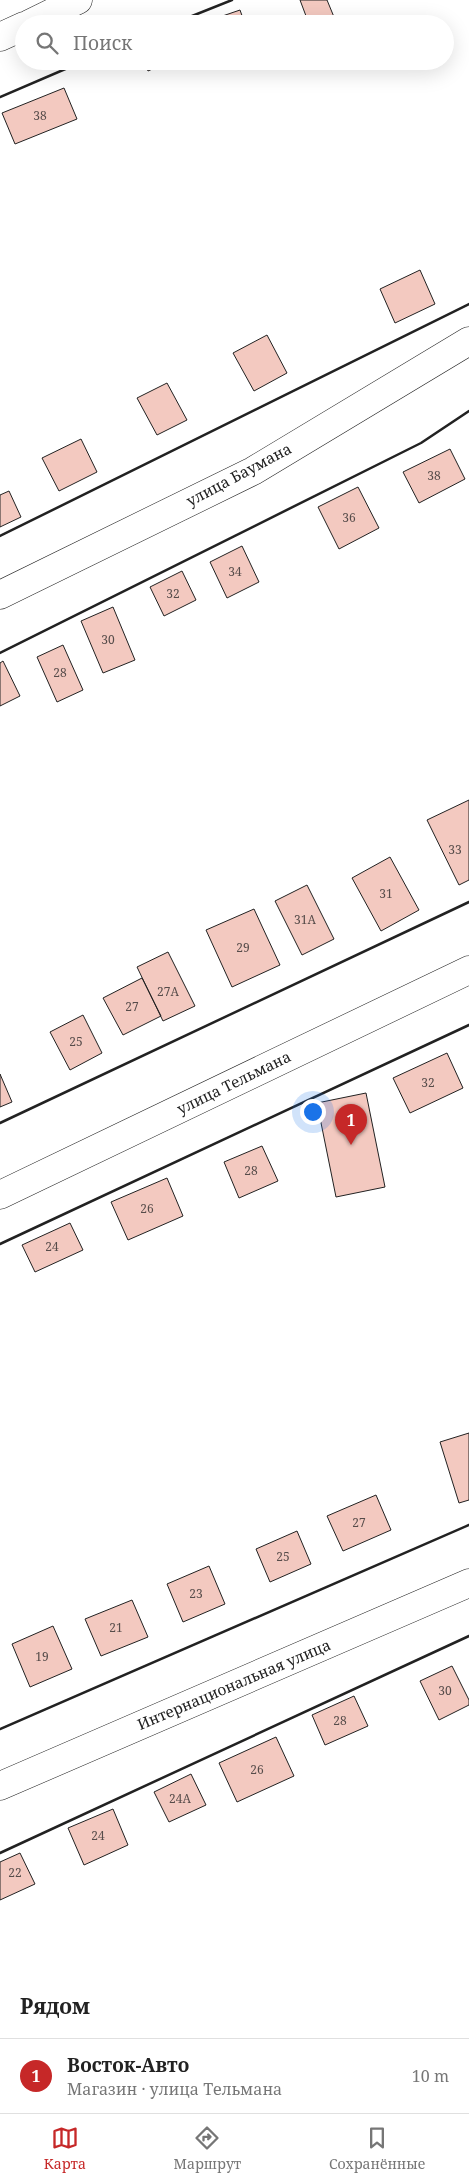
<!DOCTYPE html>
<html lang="ru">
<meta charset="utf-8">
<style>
:root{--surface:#fff;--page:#f2f2f2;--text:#222;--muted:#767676;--line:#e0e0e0;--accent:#c62828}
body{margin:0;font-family:"Noto Serif",serif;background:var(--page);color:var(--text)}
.you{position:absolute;left:312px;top:1111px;width:18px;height:18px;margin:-12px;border:4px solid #fff;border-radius:50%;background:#1a73e8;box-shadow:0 0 0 8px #1a73e833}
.badge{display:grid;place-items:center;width:32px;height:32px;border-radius:50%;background:var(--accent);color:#fff;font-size:16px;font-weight:700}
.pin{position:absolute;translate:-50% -41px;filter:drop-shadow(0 1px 2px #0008)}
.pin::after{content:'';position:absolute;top:26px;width:18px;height:15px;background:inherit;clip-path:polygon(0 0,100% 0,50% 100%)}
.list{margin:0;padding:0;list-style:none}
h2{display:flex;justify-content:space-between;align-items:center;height:65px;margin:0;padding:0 20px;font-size:21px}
h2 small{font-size:16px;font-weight:400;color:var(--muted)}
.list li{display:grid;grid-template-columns:32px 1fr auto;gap:15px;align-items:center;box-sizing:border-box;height:75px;padding:0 20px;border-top:1px solid var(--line)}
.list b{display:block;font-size:19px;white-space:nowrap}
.list p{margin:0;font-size:16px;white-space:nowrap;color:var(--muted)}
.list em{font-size:16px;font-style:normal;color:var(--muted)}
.icon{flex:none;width:28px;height:28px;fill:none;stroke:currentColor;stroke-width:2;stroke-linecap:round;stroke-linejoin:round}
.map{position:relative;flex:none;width:469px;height:1973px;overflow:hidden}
.search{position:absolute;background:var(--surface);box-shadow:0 5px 20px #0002;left:15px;right:15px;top:15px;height:55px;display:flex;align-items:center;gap:12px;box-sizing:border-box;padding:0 18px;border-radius:28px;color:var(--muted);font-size:19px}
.sheet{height:140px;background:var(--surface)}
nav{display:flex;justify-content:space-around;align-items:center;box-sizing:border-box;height:70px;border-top:1px solid var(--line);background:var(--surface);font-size:14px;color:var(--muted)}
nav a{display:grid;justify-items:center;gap:2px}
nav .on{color:var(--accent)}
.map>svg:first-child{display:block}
.building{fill:#f3c9c0;stroke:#222}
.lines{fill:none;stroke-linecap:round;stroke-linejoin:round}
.minor-casing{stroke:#222;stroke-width:29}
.minor{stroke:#fff;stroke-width:28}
.wall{stroke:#222;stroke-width:2.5}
.labels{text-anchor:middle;stroke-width:4;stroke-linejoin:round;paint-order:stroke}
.number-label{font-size:12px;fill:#564c4a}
.street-label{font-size:15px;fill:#222;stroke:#fff}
</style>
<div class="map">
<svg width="469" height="1973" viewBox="0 0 469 1973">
<rect width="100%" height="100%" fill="#fff"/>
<path class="building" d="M300 0H327L334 17 317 24H309Z
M240 10 245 24H205V22Z
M144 61H170L148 71Z
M64 88 77 119 15 144 2 113Z
M420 270 435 304 395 323 380 289Z
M267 335 287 373 254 391 233 353Z
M167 383 187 420 157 435 137 398Z
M81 439 97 472 59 491 42 458Z
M450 449 465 479 419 503 403 472Z
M358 487 379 528 339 549 318 507Z
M9 491 21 517 0 527V495Z
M242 546 259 582 227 598 210 562Z
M182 571 196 600 164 616 150 587Z
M113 607 135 660 103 673 81 621Z
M63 645 83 690 57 702 37 657Z
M3 661 20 696 0 706V663Z
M469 800V880L459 885 427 820Z
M390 857 419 910 381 931 352 878Z
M307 885 334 939 302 955 275 901Z
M254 909 280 965 232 987 206 930Z
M168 952 195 1006 163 1021 137 967Z
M142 978 161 1016 123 1035 103 998Z
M83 1015 102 1053 70 1070 50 1032Z
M447 1053 463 1088 410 1113 393 1078Z
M0 1074 12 1102 0 1107Z
M366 1093 385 1187 336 1197 317 1103Z
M262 1146 278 1181 239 1198 224 1162Z
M167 1178 183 1216 128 1240 111 1202Z
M70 1223 83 1250 35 1272 22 1245Z
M469 1433V1500L459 1503 440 1442Z
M376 1495 391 1530 343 1551 327 1516Z
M297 1531 311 1564 270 1582 256 1549Z
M209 1566 225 1604 183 1622 167 1584Z
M132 1600 148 1637 101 1656 85 1619Z
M53 1626 72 1669 30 1687 12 1644Z
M452 1666 469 1700V1705L439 1720 420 1681Z
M354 1696 368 1726 325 1745 312 1715Z
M276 1737 294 1776 237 1802 219 1763Z
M191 1774 206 1805 169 1822 154 1792Z
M113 1809 128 1845 84 1865 68 1828Z
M20 1853 35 1884 0 1900V1862Z"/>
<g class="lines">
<g class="minor-casing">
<path id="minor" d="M29 24 78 0
M0 37 24 26
M0 595 253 471 469 341
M0 1195 469 970
M0 1786 469 1583"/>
</g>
<use href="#minor" class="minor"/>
<path class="wall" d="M172 24 232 0
M0 97 84 61
M0 536 469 304
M0 653 421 443 469 411
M0 1123 469 902
M0 1244 469 1025
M0 1729 469 1525
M0 1853 469 1636"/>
</g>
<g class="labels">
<g class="number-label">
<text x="40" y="120">38</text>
<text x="434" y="480">38</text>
<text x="349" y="522">36</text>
<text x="235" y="576">34</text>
<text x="173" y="598">32</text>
<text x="108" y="644">30</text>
<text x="60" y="677">28</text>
<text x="455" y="854">33</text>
<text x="386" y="898">31</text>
<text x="305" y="924">31А</text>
<text x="243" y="952">29</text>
<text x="168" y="996">27А</text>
<text x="132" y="1011">27</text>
<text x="76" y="1046">25</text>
<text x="428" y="1087">32</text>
<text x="251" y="1175">28</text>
<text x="147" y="1213">26</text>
<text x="52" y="1251">24</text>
<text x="359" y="1527">27</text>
<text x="283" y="1561">25</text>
<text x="196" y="1598">23</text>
<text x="116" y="1632">21</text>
<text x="42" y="1661">19</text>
<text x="445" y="1695">30</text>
<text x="340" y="1725">28</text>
<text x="257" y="1774">26</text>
<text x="180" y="1803">24А</text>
<text x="98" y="1840">24</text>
<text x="15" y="1877">22</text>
</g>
<g class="street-label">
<text transform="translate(239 475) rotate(-28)" y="5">улица Баумана</text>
<text transform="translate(234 1083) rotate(-26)" y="5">улица Тельмана</text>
<text transform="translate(234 1685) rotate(-23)" y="5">Интернациональная улица</text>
</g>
</g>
</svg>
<div class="you"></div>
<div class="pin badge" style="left:351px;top:1145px">1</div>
<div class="search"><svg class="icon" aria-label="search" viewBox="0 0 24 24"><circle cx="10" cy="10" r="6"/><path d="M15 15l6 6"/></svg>Поиск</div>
</div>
<section class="sheet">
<h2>Рядом<small></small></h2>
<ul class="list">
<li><span class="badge">1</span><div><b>Восток-Авто</b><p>Магазин · улица Тельмана</p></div><em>10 m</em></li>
</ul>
</section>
<nav>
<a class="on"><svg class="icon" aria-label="map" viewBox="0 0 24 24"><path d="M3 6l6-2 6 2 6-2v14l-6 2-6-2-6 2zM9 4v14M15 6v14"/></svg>Карта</a>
<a><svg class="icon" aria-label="directions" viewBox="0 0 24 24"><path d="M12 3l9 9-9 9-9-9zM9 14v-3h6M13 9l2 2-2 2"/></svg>Маршрут</a>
<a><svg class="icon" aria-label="saved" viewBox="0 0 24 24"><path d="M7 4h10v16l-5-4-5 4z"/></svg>Сохранённые</a>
</nav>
